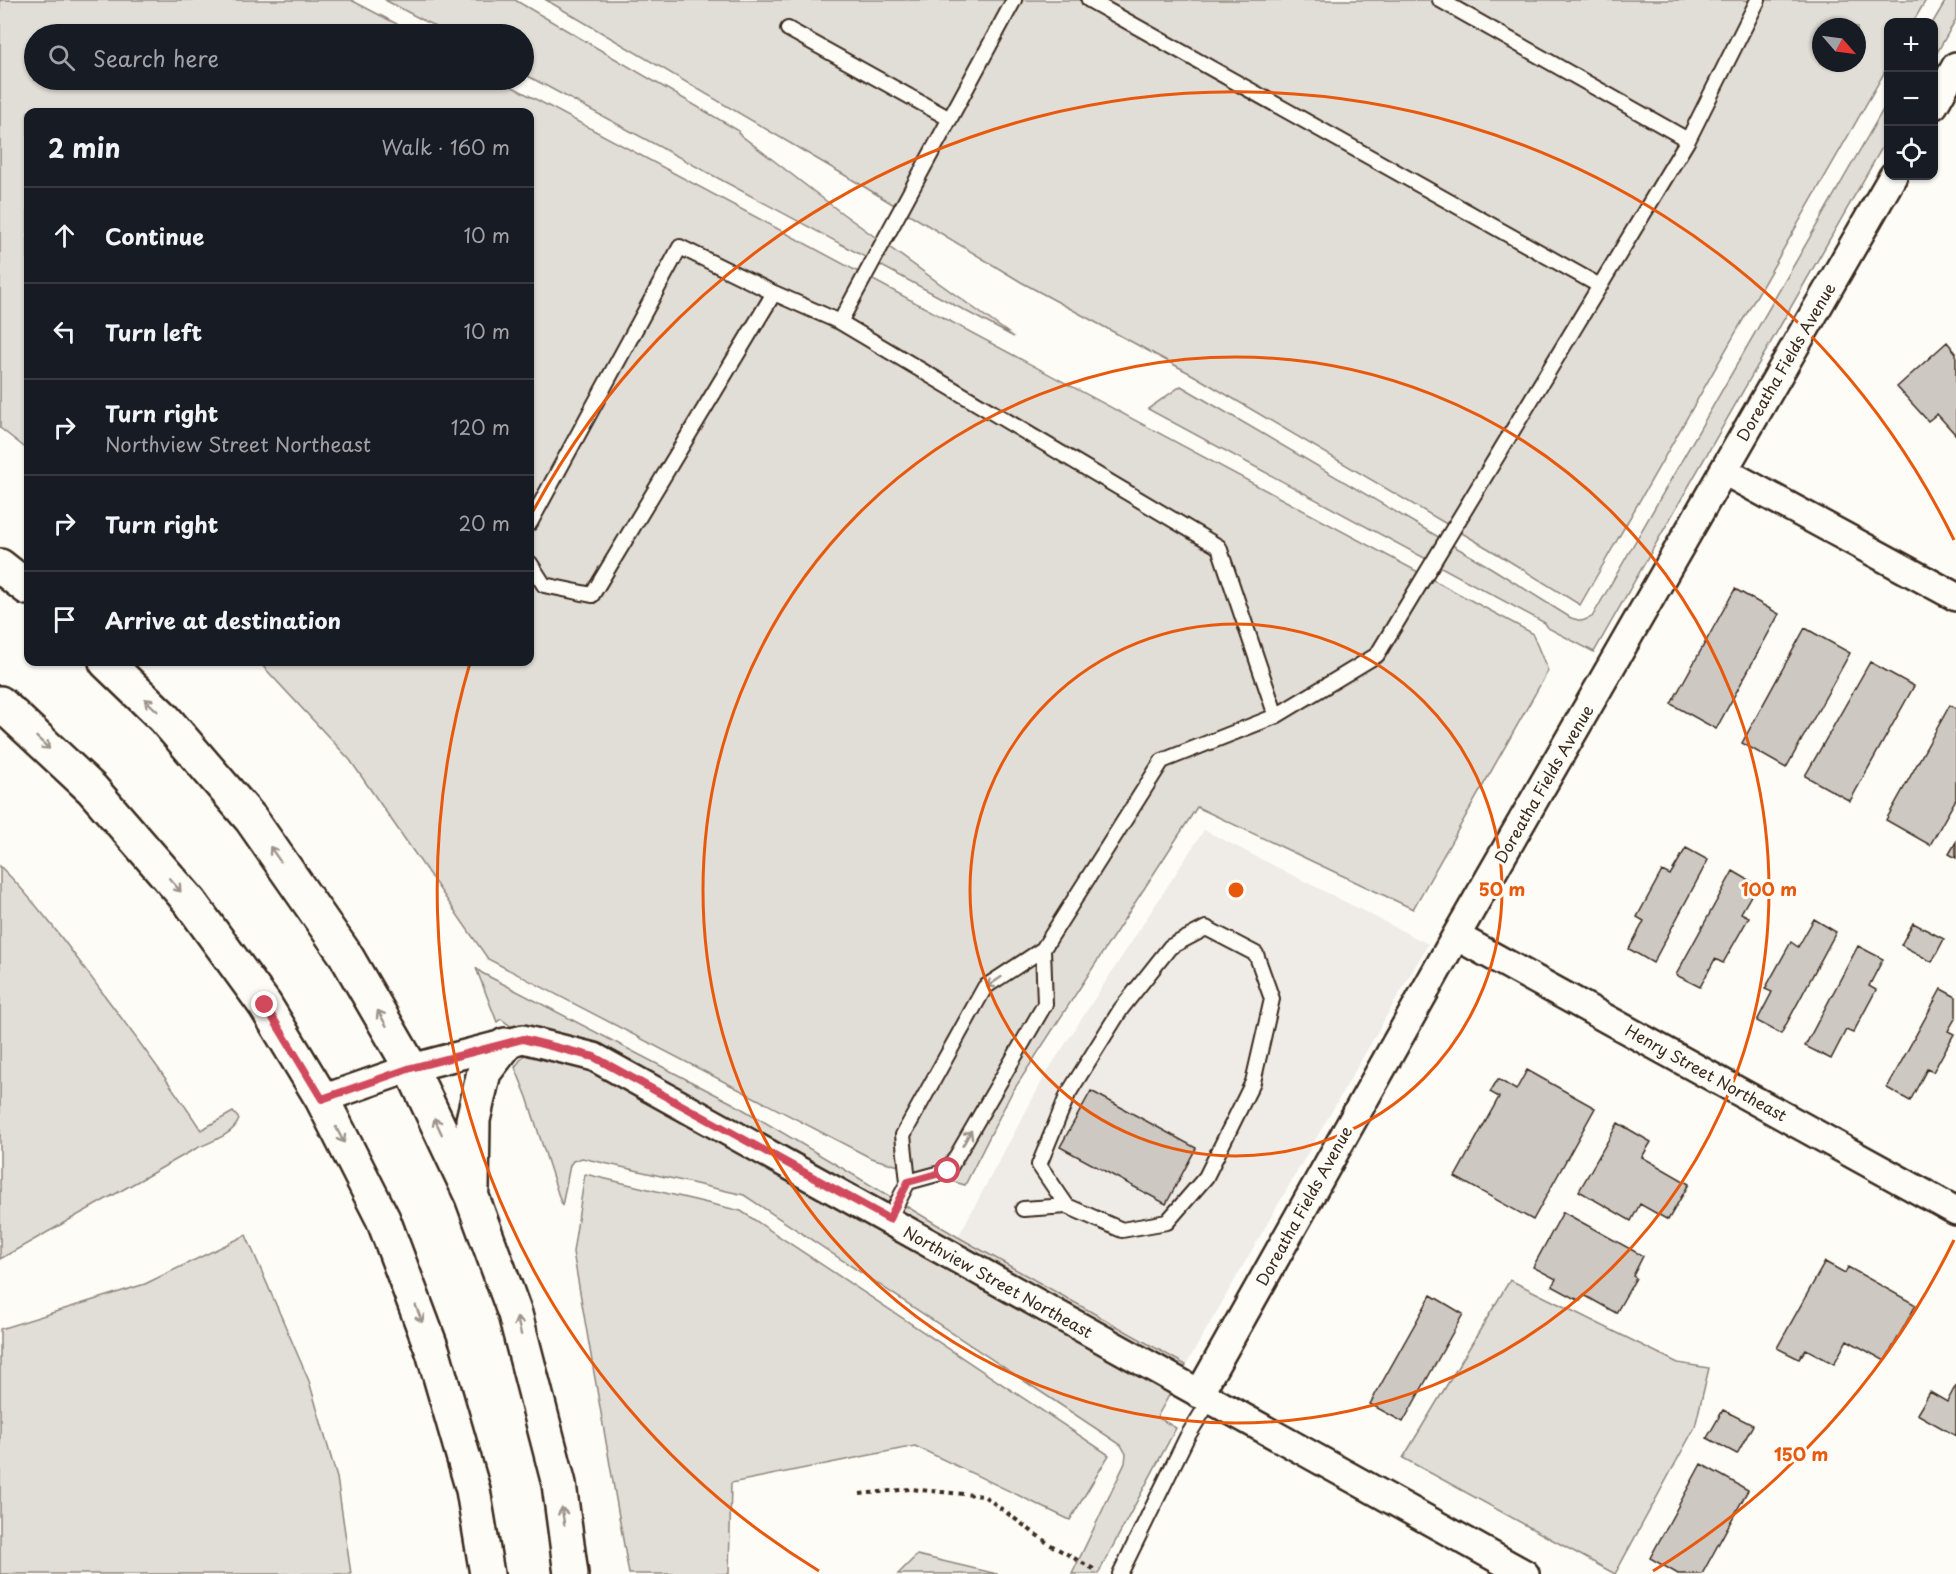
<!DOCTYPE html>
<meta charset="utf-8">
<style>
:root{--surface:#171b24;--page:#20242c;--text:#f1f3f6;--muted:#9ea1a6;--line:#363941}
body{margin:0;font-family:"Playpen Sans",sans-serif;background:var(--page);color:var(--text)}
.controls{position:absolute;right:18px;top:18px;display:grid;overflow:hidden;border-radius:12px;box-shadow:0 2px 4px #0004}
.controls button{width:54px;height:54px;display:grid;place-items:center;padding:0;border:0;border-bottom:2px solid var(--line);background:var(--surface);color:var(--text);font:30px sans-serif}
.compass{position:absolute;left:1812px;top:18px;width:54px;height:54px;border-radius:50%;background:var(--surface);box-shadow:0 2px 4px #0004;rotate:118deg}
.stop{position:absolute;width:18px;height:18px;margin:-14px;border:4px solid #d1495b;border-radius:50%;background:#fff}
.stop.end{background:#d1495b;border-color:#fff;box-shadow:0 2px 6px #0008}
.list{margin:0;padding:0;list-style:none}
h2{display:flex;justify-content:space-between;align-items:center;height:78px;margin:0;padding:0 24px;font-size:26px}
h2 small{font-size:20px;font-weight:400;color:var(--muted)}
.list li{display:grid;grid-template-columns:39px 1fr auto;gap:18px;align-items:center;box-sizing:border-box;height:96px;padding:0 24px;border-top:2px solid var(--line)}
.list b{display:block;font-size:22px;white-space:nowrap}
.list p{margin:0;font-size:20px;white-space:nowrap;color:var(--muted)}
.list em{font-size:20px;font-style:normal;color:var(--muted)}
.icon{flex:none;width:33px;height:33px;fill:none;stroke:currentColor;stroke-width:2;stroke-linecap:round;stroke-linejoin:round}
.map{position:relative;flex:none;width:1956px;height:1574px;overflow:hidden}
.search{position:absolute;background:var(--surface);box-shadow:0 2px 4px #0004;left:24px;top:24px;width:510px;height:66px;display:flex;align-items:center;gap:15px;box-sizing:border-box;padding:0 21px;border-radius:33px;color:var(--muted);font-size:22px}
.panel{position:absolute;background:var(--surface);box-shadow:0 2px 4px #0004;left:24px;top:108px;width:510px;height:558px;border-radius:12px}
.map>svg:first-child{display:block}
.built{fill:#efece7}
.green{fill:#e1ded7;stroke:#8e847a;stroke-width:1.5;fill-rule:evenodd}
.building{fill:#cdc8c2;stroke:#3b2a1e;stroke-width:1.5}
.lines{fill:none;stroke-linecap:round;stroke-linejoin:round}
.lane-casing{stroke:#3b2a1e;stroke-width:18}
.street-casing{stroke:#3b2a1e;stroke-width:32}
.secondary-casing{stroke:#3b2a1e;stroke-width:38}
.path{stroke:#3b2a1e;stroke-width:4;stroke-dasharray:4.5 4.5;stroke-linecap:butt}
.lane{stroke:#fdfcf7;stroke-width:14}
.street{stroke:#fdfcf7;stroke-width:27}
.secondary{stroke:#fdfcf7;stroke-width:33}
.oneway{stroke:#9c938a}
.route{stroke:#d1495b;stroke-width:8}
.ring{fill:none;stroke:#e8590c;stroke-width:3}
.labels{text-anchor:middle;stroke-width:6;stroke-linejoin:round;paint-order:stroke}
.street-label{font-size:16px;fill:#3b2a1e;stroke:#fdfcf7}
.centre{fill:#e8590c;stroke:#fdfcf7;stroke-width:3}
.ring-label{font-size:18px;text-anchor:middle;font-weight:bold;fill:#e8590c;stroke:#fdfcf7;stroke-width:6;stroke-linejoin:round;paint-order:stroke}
</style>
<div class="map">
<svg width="1956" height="1574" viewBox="0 0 1956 1574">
<rect width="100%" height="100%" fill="#fdfcf7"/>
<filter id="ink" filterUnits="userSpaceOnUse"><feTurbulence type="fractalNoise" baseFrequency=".0167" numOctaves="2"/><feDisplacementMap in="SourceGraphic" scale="12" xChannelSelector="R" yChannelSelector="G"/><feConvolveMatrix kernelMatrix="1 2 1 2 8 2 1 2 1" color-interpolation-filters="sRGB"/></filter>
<g filter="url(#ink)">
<path class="built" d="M1204 830 1428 944 1186 1365 958 1237 1047 1072Z"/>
<path class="green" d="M0 0H351L416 34H34V80H500L1532 633 1548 671 1413 909 1197 807 1011 1094 965 1185 871 1158 488 959 350 760 259 662H530V112H28V450L0 428Z
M385 0H515L739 131 738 133 839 211 1014 337 524 74V34H449Z
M546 0H1926L1913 22H1888V66L1580 605 1501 556 1193 375 1021 282 858 183ZM1821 27H1857V63H1821Z
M1946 0H1956V19L1934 58 1933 22Z
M1888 101V137L1594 652 1548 628 1545 623 1148 409 1181 386 1493 569 1571 618 1582 621 1592 617Z
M0 866C37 903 68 946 99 988 134 1035 169 1081 201 1130L233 1112 239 1119C234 1135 210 1142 195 1149L0 1259Z
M476 968 482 973 734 1104 958 1237 1186 1365 1157 1417 1176 1428 1098 1574H1072L1125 1463 1126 1454 1121 1445 744 1195 582 1158 573 1161 570 1165 562 1206 527 1097 515 1067 533 1043 501 1019 497 1022Z
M585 1174 741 1211 1109 1455 1070 1520 915 1446 731 1483 729 1574H629L573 1252Z
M246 1235 309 1381 337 1478 351 1574H0V1329L145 1284Z
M1510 1280 1678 1363 1709 1368 1695 1427 1615 1574 1403 1458Z
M917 1555 997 1574H998H898Z"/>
<path class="building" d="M1947 342 1956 353V435L1937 414 1928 421 1897 387Z
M1735 589 1779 614 1716 729 1671 704Z
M1805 628 1850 653 1786 768 1742 743Z
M1870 662 1914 686 1850 801 1805 776Z
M1950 705 1956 709V799L1930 845 1886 820Z
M1956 842V858L1949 854Z
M1686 848 1708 860 1653 963 1629 949 1644 921 1637 917 1662 871 1670 875Z
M1733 871 1757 885 1741 913 1749 917 1723 963 1715 959 1700 987 1676 975Z
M1814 919 1836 932 1781 1034 1757 1021 1772 992 1765 989 1791 942 1798 947Z
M1913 923 1944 939 1932 962 1901 945Z
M1858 946 1883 959 1869 986 1876 990 1853 1033 1846 1030 1831 1059 1805 1046Z
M1941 989 1956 997V1017L1948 1031 1954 1034 1933 1072 1927 1069 1910 1101 1887 1088Z
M1527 1070 1595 1108 1533 1220 1455 1177 1499 1097 1490 1092 1498 1079 1516 1090Z
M1091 1091 1196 1148 1166 1204 1060 1147Z
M1618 1123 1651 1142 1642 1157 1689 1184 1668 1220 1640 1204 1631 1221 1579 1191Z
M1563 1212 1643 1256 1633 1276 1636 1278 1616 1313 1584 1295 1580 1301 1552 1286 1556 1279 1533 1267Z
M1825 1262 1845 1273 1848 1267 1916 1305 1885 1361 1847 1340 1834 1364 1806 1349 1799 1359 1777 1348Z
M1431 1295 1463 1314 1403 1422 1370 1404Z
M1956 1385V1436L1917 1414 1930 1392 1947 1402Z
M1723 1410 1753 1425 1737 1454 1707 1438Z
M1701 1464 1748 1490 1702 1574H1678L1650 1558Z"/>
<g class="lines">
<g class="lane-casing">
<path id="lane" d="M1089 0 1600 286
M788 29 950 119
M1688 140 1758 0
M840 322 1219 547 1276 716
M530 523 680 247 774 293 840 322 1014 0
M530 563 544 585 592 595 774 293
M908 1182 948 1171 1045 1004 1043 949
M1023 1209 1067 1206 1122 1230 1167 1222 1206 1177 1253 1082 1272 999 1256 954 1206 928 1170 947 1121 1009 1068 1094 1039 1165 1067 1206
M889 1219 908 1182 903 1135 985 987 1043 949 1162 761 1276 716 1377 655 1688 140 1440 0
M1120 1574 1187 1437 1210 1400"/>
</g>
<g class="street-casing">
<path id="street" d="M1934 105 1956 66
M1724 471 1956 597
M1456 936 1956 1211
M322 1099 411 1068 523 1039 594 1057 1525 1574
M1199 1394 1456 936 1893 176"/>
</g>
<g class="secondary-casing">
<path id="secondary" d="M0 566 28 588
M106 662 164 718 251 819 345 954 411 1068 472 1197 515 1314 559 1484 571 1574
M0 703 92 789 190 902 265 1005 322 1099 383 1219 433 1352 473 1490 487 1574
M472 1189 473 1120 484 1072 505 1045"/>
</g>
<path class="path" d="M860 1494 910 1489 984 1496 1049 1544 1097 1571"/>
<use href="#lane" class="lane"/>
<use href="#street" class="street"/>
<use href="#secondary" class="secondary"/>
</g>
<defs><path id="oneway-shaft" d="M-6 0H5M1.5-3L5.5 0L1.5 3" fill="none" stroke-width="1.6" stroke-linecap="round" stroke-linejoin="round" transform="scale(1.5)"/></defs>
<g class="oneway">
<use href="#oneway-shaft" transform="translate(151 705) rotate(-136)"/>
<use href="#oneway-shaft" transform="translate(43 743) rotate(43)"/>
<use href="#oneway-shaft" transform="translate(275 854) rotate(-125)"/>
<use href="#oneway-shaft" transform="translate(175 885) rotate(49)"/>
<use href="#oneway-shaft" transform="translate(994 982) rotate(146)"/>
<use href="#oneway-shaft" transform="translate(382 1018) rotate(-120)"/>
<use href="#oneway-shaft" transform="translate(438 1126) rotate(-115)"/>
<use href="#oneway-shaft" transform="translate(340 1135) rotate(63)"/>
<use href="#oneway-shaft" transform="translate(967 1138) rotate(-60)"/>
<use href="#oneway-shaft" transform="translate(419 1314) rotate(69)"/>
<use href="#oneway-shaft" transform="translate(519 1326) rotate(-104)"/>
<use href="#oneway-shaft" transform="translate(563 1516) rotate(-98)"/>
</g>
</g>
<g class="lines" filter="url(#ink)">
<path class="route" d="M265 1005 322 1099 411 1068 523 1039 594 1057 889 1219 908 1182 948 1171"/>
</g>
<g class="ring">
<circle cx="1236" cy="890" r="266"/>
<circle cx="1236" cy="890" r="533"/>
<path d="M1954 1240A799 799 0 0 1 1653 1571M819 1571A799 799 0 0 1 470 663M531 515A799 799 0 0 1 1954 540"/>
</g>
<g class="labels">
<g class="street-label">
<text transform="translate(1786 362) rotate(-60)" y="6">Doreatha Fields Avenue</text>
<text transform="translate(1544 784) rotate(-60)" y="6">Doreatha Fields Avenue</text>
<text transform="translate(1706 1073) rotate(29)" y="6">Henry Street Northeast</text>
<text transform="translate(1304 1206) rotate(-61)" y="6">Doreatha Fields Avenue</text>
<text transform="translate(998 1282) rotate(29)" y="6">Northview Street Northeast</text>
</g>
</g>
<circle cx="1236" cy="890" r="9" class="centre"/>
<g class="ring-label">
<text x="1502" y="896">50 m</text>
<text x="1769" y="896">100 m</text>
<text x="1801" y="1461">150 m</text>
</g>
</svg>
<div class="controls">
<button>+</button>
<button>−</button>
<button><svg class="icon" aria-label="locate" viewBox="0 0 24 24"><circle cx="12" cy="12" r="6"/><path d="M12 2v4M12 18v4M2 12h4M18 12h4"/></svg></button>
</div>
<svg class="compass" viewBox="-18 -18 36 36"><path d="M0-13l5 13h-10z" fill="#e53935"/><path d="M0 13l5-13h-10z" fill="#9ea1a6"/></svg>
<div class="stop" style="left:948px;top:1171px"></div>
<div class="stop end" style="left:265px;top:1005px"></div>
<div class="search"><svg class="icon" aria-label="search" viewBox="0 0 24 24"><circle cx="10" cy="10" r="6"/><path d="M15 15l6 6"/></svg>Search here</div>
<section class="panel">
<h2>2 min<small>Walk · 160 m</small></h2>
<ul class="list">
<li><svg class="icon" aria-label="ahead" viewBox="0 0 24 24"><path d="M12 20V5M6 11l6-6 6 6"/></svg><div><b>Continue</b></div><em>10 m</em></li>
<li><svg class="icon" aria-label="left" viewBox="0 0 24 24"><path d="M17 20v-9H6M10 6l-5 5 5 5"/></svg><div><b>Turn left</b></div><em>10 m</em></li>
<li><svg class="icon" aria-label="right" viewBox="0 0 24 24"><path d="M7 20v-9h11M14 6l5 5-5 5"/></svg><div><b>Turn right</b><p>Northview Street Northeast</p></div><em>120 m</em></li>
<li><svg class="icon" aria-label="right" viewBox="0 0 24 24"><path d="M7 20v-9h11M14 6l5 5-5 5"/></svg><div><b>Turn right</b></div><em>20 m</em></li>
<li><svg class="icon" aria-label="arrive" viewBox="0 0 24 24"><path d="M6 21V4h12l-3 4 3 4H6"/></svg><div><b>Arrive at destination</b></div></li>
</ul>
</section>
</div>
